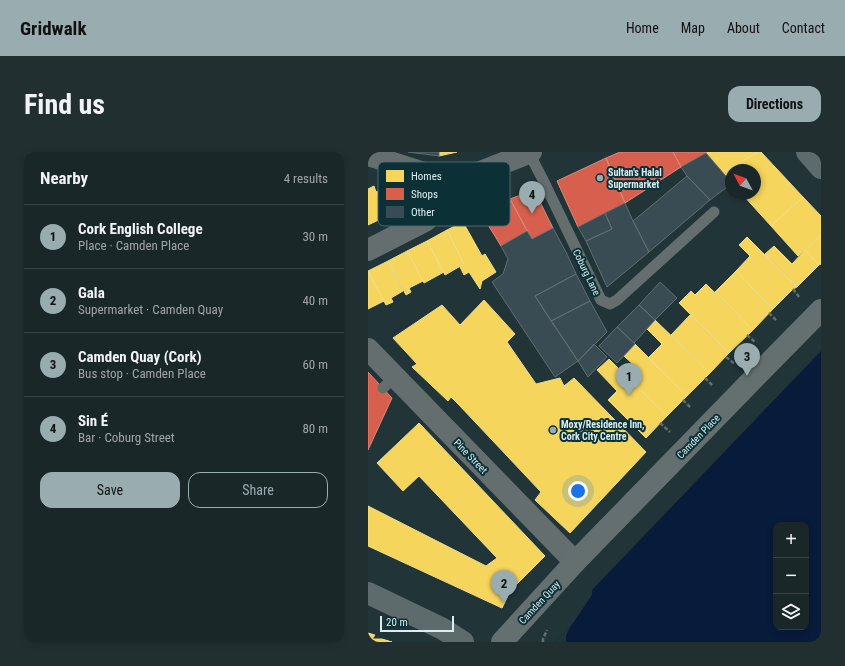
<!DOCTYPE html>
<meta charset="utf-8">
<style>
:root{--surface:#192729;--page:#222f31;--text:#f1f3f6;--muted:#9fa5a8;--line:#374446;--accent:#99acb0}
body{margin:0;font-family:"Roboto Condensed",sans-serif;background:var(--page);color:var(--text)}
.controls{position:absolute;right:12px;bottom:12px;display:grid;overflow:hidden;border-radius:8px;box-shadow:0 2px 6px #0003}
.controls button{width:36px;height:36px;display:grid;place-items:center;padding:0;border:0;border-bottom:1px solid var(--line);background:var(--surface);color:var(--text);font:20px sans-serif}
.compass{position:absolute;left:357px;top:12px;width:36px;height:36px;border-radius:50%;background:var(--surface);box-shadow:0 2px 6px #0003;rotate:311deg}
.scale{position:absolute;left:12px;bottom:10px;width:74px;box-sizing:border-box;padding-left:4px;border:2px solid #daedf1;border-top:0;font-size:11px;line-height:14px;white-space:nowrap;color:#daedf1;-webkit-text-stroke:3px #0b3036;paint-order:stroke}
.you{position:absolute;left:210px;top:339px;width:14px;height:14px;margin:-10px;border:3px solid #fff;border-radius:50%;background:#1a73e8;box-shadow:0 0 0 6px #1a73e833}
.badge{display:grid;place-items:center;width:26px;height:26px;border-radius:50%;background:var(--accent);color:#111;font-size:13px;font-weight:700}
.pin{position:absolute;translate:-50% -33px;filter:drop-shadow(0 1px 2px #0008)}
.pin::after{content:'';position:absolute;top:21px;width:14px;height:12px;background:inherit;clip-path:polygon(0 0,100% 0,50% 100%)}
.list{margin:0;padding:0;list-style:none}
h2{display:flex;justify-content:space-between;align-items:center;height:52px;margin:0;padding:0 16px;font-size:17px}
h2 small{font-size:13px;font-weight:400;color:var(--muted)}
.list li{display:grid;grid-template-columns:26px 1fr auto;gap:12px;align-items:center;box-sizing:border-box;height:64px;padding:0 16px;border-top:1px solid var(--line)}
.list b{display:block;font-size:15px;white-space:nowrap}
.list p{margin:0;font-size:13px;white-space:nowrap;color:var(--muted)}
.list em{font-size:13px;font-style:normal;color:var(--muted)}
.actions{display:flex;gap:8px;padding:12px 16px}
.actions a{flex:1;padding:9px 0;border:1px solid var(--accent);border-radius:12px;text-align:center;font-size:14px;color:var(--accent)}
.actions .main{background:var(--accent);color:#111}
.icon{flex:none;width:22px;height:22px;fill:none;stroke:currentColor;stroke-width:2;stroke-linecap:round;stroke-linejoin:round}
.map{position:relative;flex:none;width:453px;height:490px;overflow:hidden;border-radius:12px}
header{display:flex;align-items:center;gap:24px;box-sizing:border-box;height:56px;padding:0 20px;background:var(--accent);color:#111}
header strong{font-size:19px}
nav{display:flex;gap:22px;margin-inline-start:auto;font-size:14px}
.intro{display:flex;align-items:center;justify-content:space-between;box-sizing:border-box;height:96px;padding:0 24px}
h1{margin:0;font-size:28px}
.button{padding:10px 18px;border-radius:12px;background:var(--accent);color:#111;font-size:14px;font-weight:700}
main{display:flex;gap:24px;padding:0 24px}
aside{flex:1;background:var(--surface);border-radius:12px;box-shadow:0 2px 6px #0003}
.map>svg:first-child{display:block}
.water{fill:#081b3b;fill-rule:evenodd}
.pier{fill:#213437}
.homes{fill:#f6d55c;stroke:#eedc89}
.shops{fill:#d6604d;stroke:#d78a7e}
.building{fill:#3a4c53;stroke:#606e72}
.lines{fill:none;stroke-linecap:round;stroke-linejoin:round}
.path{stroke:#636e6f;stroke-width:2.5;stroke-dasharray:4 2;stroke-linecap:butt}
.lane{stroke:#646e6e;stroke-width:11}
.street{stroke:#646e6e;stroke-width:22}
.secondary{stroke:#647070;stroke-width:22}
.highway{stroke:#5d6b6d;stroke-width:22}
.poi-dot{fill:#99acb0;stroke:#0b3036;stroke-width:1.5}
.labels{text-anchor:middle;stroke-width:4;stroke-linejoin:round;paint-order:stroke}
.poi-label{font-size:10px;font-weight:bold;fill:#daedf1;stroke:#0b3036;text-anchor:start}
.street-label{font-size:10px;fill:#daedf1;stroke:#0b3036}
.key{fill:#0b3036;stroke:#49696e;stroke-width:1}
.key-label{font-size:11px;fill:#daedf1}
</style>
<header>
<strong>Gridwalk</strong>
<nav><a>Home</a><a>Map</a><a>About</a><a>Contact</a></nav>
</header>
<div class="intro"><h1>Find us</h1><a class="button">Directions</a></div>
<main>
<aside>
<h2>Nearby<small>4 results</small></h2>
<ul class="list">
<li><span class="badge">1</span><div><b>Cork English College</b><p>Place · Camden Place</p></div><em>30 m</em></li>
<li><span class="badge">2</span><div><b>Gala</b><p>Supermarket · Camden Quay</p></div><em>40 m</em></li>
<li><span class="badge">3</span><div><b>Camden Quay (Cork)</b><p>Bus stop · Camden Place</p></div><em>60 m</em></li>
<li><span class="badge">4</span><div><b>Sin É</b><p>Bar · Coburg Street</p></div><em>80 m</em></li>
</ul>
<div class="actions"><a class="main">Save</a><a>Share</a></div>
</aside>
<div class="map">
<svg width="453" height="490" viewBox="0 0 453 490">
<rect width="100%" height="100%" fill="#213437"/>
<path class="water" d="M453 199V490H187L203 474 224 443V438ZM408 373H438V475H408Z"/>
<path class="pier" d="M203 474 198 483V490H187Z"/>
<path class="homes" d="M71 0H89L71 4Z
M340 0H391L353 20 338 1Z
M391 0H393L435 45 403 74 374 42H387V18H363V30L353 20Z
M6 34 8 40 21 63 0 73V37Z
M20 34 37 39 43 51 21 63 8 40Z
M435 45 453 64V83L430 104 403 74Z
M95 70 114 104 117 102 128 120 114 129 112 137 101 120 96 123 92 115 96 112 79 78Z
M79 78 96 112 77 123 59 89Z
M453 83V112L451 113 437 98Z
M379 85 429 135 425 137 405 157 368 119 382 104 371 93Z
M59 89 76 120 56 131 39 99Z
M406 94 424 112 437 98 451 113 429 135 397 102Z
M39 99 55 129 41 136 43 140 38 143 20 109Z
M20 109 35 139 23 146 25 150 18 153 0 119Z
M0 119 16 149 0 157Z
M368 119 405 157 385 178 347 140Z
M338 132 385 178 361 201 311 151 323 139 327 143Z
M116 148 147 182 139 190 168 232 192 226 196 234 206 226 278 300 202 381 167 348 173 340 91 253 83 245 80 249 44 215 49 212 25 186 74 153 92 173Z
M322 163 361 201 342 221 303 183Z
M287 168 342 221 319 244 280 206 294 192 279 177Z
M267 192 319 244 299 264 260 226 269 216 256 204Z
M241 207 299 264 278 286 240 248 249 239 229 218Z
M51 271 177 404 143 438 134 456 0 394V354L118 414 129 406 51 324 35 339 9 311Z
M0 481 7 483 4 487H14L24 490H0Z"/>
<path class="shops" d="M252 0H305L313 15 257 51 238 6Z
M305 0H338V1L313 15Z
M238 6 257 51 210 75 189 29Z
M166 38 185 76 164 87 142 47Z
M142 47 159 79 133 94 112 60Z
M0 220 24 246 0 298Z"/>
<path class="building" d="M40 0H71V4Z
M338 1 363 30V32L342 48 319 24 313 15Z
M319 24 342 48 281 100 265 69Z
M257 51 265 69 281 100 239 135 218 89 244 77 237 61Z
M237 61 244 77 218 89 210 75Z
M185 76 199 102 208 122 167 144 210 209 187 225 124 130 135 122 140 107 133 94 159 79 164 87Z
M208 122 222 149 183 169 167 144Z
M292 130 309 146 287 168 271 153Z
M222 149 239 180 210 209 183 169Z
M271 153 287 168 266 191 249 175Z
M249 175 267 192 249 211 231 194Z
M226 192 239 205 220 225 210 209Z"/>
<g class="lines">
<path class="path" d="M425 137 432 146
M401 161 409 169
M379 183 388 191
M358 205 367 212
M337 226 345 234
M315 248 323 256
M292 271 302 280
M175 490V487L179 478"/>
<path class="lane" d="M161 1 174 26 233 148 242 152 249 148 346 60
M15 236 27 225"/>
<path class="street" d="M0 3 62 23 68 29 81 46
M0 98 57 69 66 61 87 40 110 21 163 0
M0 197 207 410"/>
<path class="secondary" d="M134 490 207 410 394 218 453 158"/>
<path class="highway" d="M439 0 453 16
M0 441 75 477 95 490"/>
</g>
<g class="poi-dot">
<circle cx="232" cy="26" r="4"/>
<circle cx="185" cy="278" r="4"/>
</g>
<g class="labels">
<g class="poi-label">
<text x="240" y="24">Sultan's Halal<tspan x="240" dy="12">Supermarket</tspan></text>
<text x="193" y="276">Moxy/Residence Inn,<tspan x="193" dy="12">Cork City Centre</tspan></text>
</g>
<g class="street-label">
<text transform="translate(219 120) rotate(64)" y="4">Coburg Lane</text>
<text transform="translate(330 284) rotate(-46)" y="4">Camden Place</text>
<text transform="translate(103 304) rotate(46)" y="4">Pine Street</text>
<text transform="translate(171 450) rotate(-47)" y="4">Camden Quay</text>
</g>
</g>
<rect x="10" y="10" width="132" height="64" rx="6" class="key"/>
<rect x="18" y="18" width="18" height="12" fill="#f6d55c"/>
<rect x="18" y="36" width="18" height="12" fill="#d6604d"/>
<rect x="18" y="54" width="18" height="12" fill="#3a4c53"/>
<g class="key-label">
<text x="43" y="28">Homes</text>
<text x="43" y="46">Shops</text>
<text x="43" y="64">Other</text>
</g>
</svg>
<div class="controls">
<button>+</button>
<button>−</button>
<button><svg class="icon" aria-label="layers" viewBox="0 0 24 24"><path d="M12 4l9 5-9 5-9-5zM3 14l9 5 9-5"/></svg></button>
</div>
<svg class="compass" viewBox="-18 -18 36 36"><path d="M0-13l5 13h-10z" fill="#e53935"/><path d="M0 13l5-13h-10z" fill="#9fa5a8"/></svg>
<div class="scale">20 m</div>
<div class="you"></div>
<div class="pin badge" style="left:261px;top:244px">1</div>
<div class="pin badge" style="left:136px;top:451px">2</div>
<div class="pin badge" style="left:379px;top:224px">3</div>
<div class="pin badge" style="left:164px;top:62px">4</div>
</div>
</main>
